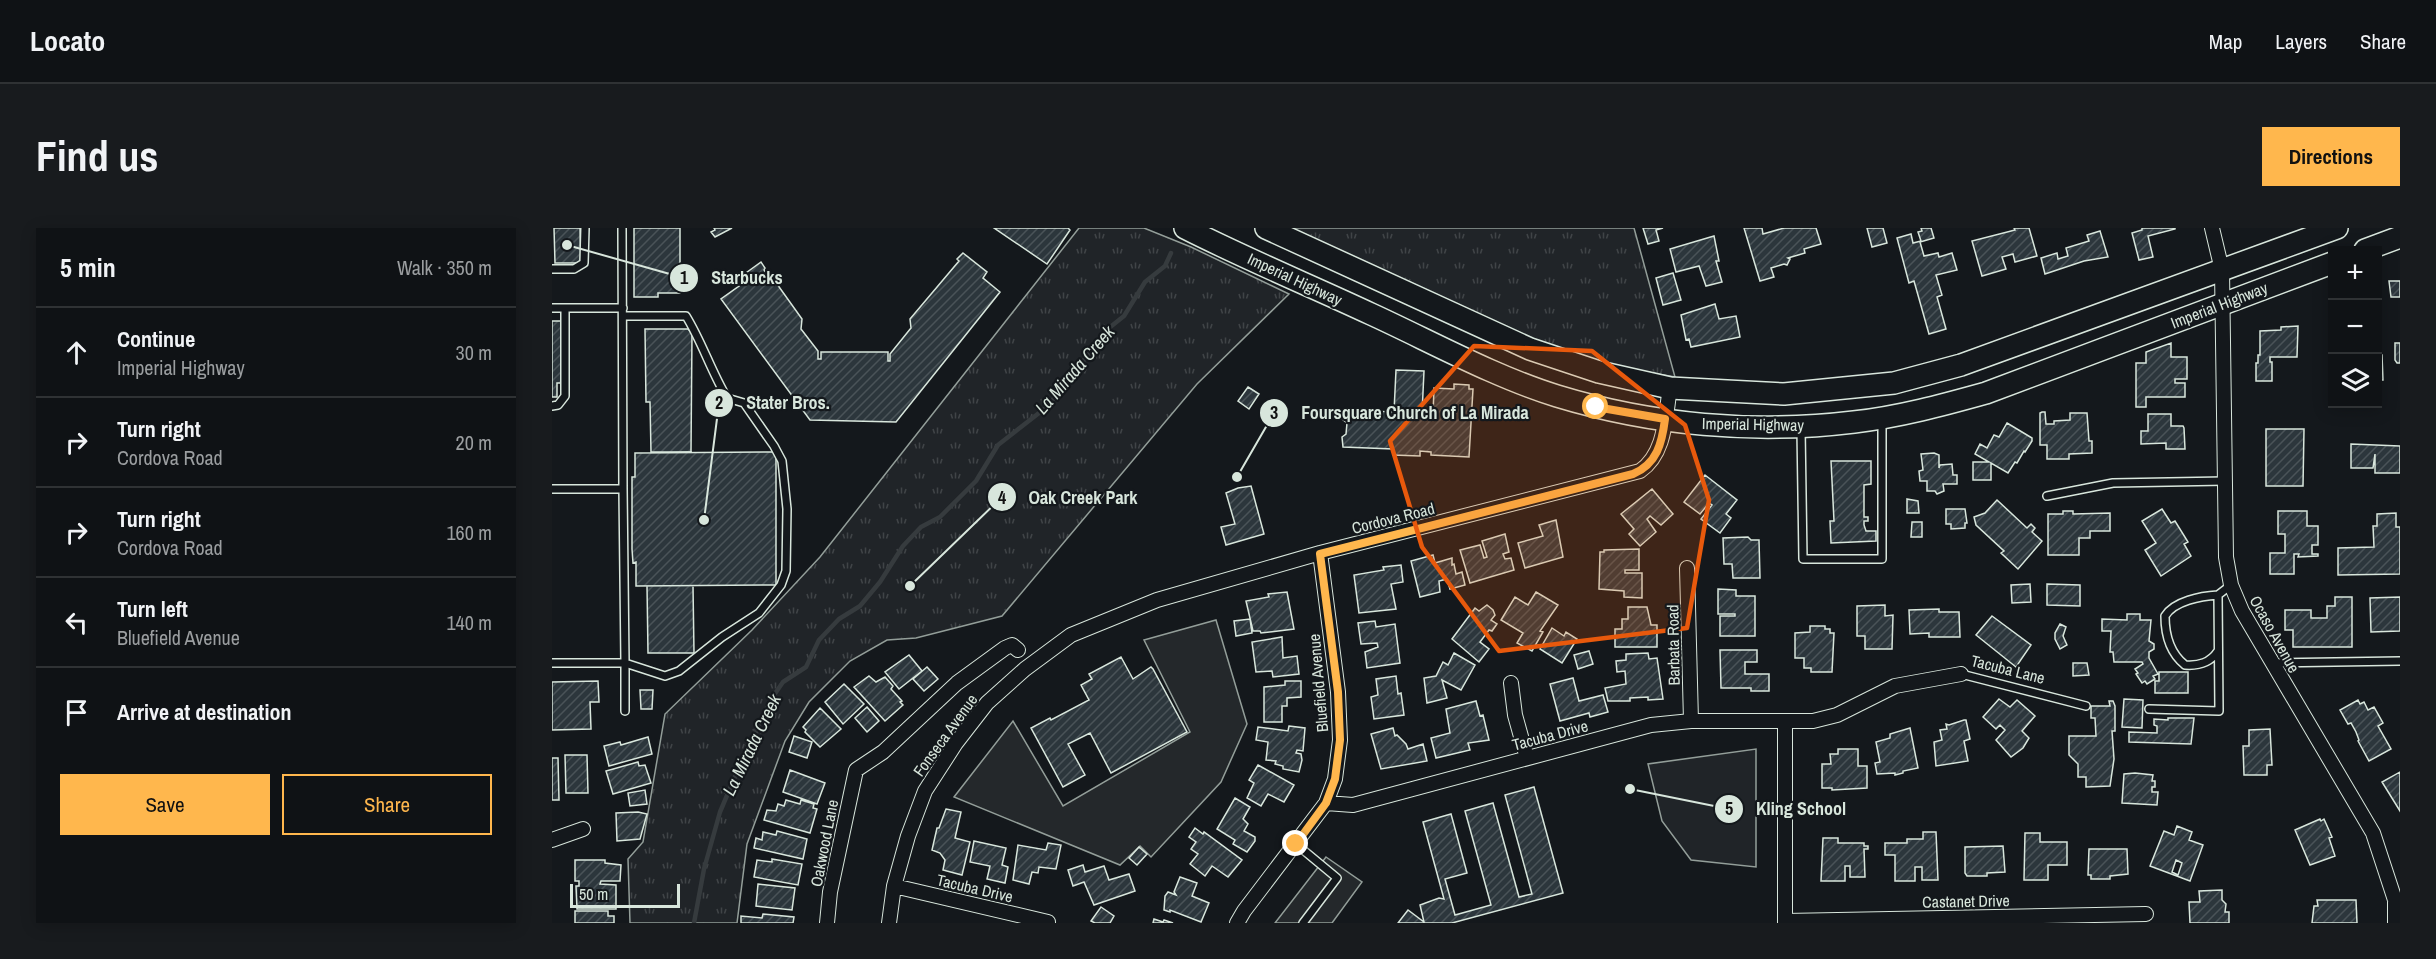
<!DOCTYPE html>
<meta charset="utf-8">
<style>
:root{--surface:#0f1215;--page:#181b1e;--text:#f1f3f6;--muted:#9b9ea0;--line:#2f3234;--accent:#ffb74d}
body{margin:0;font-family:"Archivo Narrow",sans-serif;background:var(--page);color:var(--text)}
.controls{position:absolute;right:18px;top:18px;display:grid;overflow:hidden;border-radius:0px;box-shadow:0 3px 15px #0003}
.controls button{width:54px;height:54px;display:grid;place-items:center;padding:0;border:0;border-bottom:2px solid var(--line);background:var(--surface);color:var(--text);font:30px sans-serif}
.scale{position:absolute;left:18px;bottom:15px;width:110px;box-sizing:border-box;padding-left:6px;border:3px solid #d8e6dc;border-top:0;font-size:16px;line-height:21px;white-space:nowrap;color:#d8e6dc;-webkit-text-stroke:4px #14181c;paint-order:stroke}
.stop{position:absolute;width:18px;height:18px;margin:-14px;border:4px solid #ffb74d;border-radius:50%;background:#fff}
.stop.end{background:#ffb74d;border-color:#fff;box-shadow:0 2px 6px #0008}
.list{margin:0;padding:0;list-style:none}
h2{display:flex;justify-content:space-between;align-items:center;height:78px;margin:0;padding:0 24px;font-size:26px}
h2 small{font-size:20px;font-weight:400;color:var(--muted)}
.list li{display:grid;grid-template-columns:39px 1fr auto;gap:18px;align-items:center;box-sizing:border-box;height:90px;padding:0 24px;border-top:2px solid var(--line)}
.list b{display:block;font-size:22px;white-space:nowrap}
.list p{margin:0;font-size:20px;white-space:nowrap;color:var(--muted)}
.list em{font-size:20px;font-style:normal;color:var(--muted)}
.actions{display:flex;gap:12px;padding:18px 24px}
.actions a{flex:1;padding:14px 0;border:2px solid var(--accent);border-radius:0px;text-align:center;font-size:21px;color:var(--accent)}
.actions .main{background:var(--accent);color:#111}
.icon{flex:none;width:33px;height:33px;fill:none;stroke:currentColor;stroke-width:2;stroke-linecap:round;stroke-linejoin:round}
.map{position:relative;flex:none;width:1848px;height:695px;overflow:hidden;border-radius:0px}
header{display:flex;align-items:center;gap:36px;box-sizing:border-box;height:84px;padding:0 30px;background:var(--surface);border-bottom:2px solid var(--line)}
header strong{font-size:28px}
nav{display:flex;gap:33px;margin-inline-start:auto;font-size:21px}
.intro{display:flex;align-items:center;justify-content:space-between;box-sizing:border-box;height:144px;padding:0 36px}
h1{margin:0;font-size:42px}
.button{padding:15px 27px;border-radius:0px;background:var(--accent);color:#111;font-size:21px;font-weight:700}
main{display:flex;gap:36px;padding:0 36px}
aside{flex:1;background:var(--surface);border-radius:0px;box-shadow:0 3px 15px #0003}
.map>svg:first-child{display:block}
.grass{fill:url(#grass-tufts);stroke:#939e99;stroke-width:1.5}
.garden{fill:#202428;stroke:#939e99;stroke-width:1.5}
.parking{fill:#24282b;stroke:#939e99;stroke-width:1.5}
.lines{fill:none;stroke-linecap:round;stroke-linejoin:round}
.stream{stroke:#363b3e;stroke-width:4.5}
.building{fill:url(#building-hatch);stroke:#d8e6dc;stroke-width:1.5;fill-rule:evenodd}
.service-casing{stroke:#d8e6dc;stroke-width:10}
.minor-casing{stroke:#d8e6dc;stroke-width:16}
.primary-casing{stroke:#d8e6dc;stroke-width:24}
.service{stroke:#14181c;stroke-width:7}
.minor{stroke:#14181c;stroke-width:14}
.primary{stroke:#14181c;stroke-width:21}
.route{stroke:#ffb74d;stroke-width:8}
.marked{fill:#e8590c;fill-opacity:0.2;stroke:#e8590c;stroke-width:4.5;stroke-linejoin:round}
.labels{text-anchor:middle;stroke-width:4.5;stroke-linejoin:round;paint-order:stroke}
.street-label{font-size:16px;fill:#d8e6dc;stroke:#14181c}
.water-label{font-size:18px;font-style:italic;fill:#d8e6dc;stroke:#14181c}
.leader{fill:none;stroke:#d8e6dc;stroke-width:2}
.callout-dot{fill:#d8e6dc;stroke:#14181c;stroke-width:2}
.mark-label{font-size:18px;text-anchor:middle;font-weight:bold;fill:#111}
.callout-label{font-size:18px;text-anchor:middle;font-weight:bold;fill:#d8e6dc;stroke:#14181c;stroke-width:4.5;stroke-linejoin:round;paint-order:stroke}
</style>
<header>
<strong>Locato</strong>
<nav><a>Map</a><a>Layers</a><a>Share</a></nav>
</header>
<div class="intro"><h1>Find us</h1><a class="button">Directions</a></div>
<main>
<aside>
<h2>5 min<small>Walk · 350 m</small></h2>
<ul class="list">
<li><svg class="icon" aria-label="ahead" viewBox="0 0 24 24"><path d="M12 20V5M6 11l6-6 6 6"/></svg><div><b>Continue</b><p>Imperial Highway</p></div><em>30 m</em></li>
<li><svg class="icon" aria-label="right" viewBox="0 0 24 24"><path d="M7 20v-9h11M14 6l5 5-5 5"/></svg><div><b>Turn right</b><p>Cordova Road</p></div><em>20 m</em></li>
<li><svg class="icon" aria-label="right" viewBox="0 0 24 24"><path d="M7 20v-9h11M14 6l5 5-5 5"/></svg><div><b>Turn right</b><p>Cordova Road</p></div><em>160 m</em></li>
<li><svg class="icon" aria-label="left" viewBox="0 0 24 24"><path d="M17 20v-9H6M10 6l-5 5 5 5"/></svg><div><b>Turn left</b><p>Bluefield Avenue</p></div><em>140 m</em></li>
<li><svg class="icon" aria-label="arrive" viewBox="0 0 24 24"><path d="M6 21V4h12l-3 4 3 4H6"/></svg><div><b>Arrive at destination</b></div></li>
</ul>
<div class="actions"><a class="main">Save</a><a>Share</a></div>
</aside>
<div class="map">
<svg width="1848" height="695" viewBox="0 0 1848 695">
<defs>
<pattern id="grass-tufts" width="24" height="20" patternUnits="userSpaceOnUse" patternTransform="scale(1.5)"><rect width="24" height="20" fill="#202428"/><path d="M3 7l-1-3M5 7V3M7 7l1-3M15 17l-1-3M17 17v-4M19 17l1-3" fill="none" stroke="#404447"/></pattern>
<pattern id="building-hatch" width="6" height="6" patternUnits="userSpaceOnUse" patternTransform="scale(1.5)"><rect width="6" height="6" fill="#2c363c"/><path d="M-1 1l2-2M0 6l6-6M5 7l2-2" fill="none" stroke="#4a5358"/></pattern>
</defs>
<rect width="100%" height="100%" fill="#14181c"/>
<path class="grass" d="M527 0H592L639 19 737 66 645 156 450 388 364 410 335 412 298 433 257 474 233 513 195 616 185 695H78L76 631 91 614 113 486 200 402 268 329Z
M739 0H1082L1123 149 1067 139 989 116Z"/>
<path class="garden" d="M1204 521V639L1139 632 1110 593 1096 536Z"/>
<path class="parking" d="M664 392 695 496 669 554 599 629 588 618 568 637 402 569 461 493 511 578 638 504 592 412Z
M774 629 810 654 780 695H723Z"/>
<g class="lines">
<path class="stream" d="M142 695 152 641 168 584 196 518 220 470 231 454 254 439 267 412 287 391 308 378 328 354 351 318 369 299 388 289 424 253 446 217 496 178 557 100 572 88 593 54 613 38 619 25"/>
</g>
<path class="building" d="M2 0H28L29 35H3Z
M82 0H128V65H106V69H82Z
M162 0H180L163 9 159 4 163 2Z
M442 0H516L518 2 495 36Z
M1091 0H1111L1104 2 1107 13 1096 16Z
M1192 0H1210L1211 6 1232 0H1264L1269 16 1252 21 1253 25 1236 30 1238 31 1235 37 1232 36 1219 40 1222 49 1208 53Z
M1315 0H1331L1335 15 1320 19Z
M1369 0H1379L1382 10 1368 14 1372 28 1386 25 1387 29 1400 25 1405 42 1384 47 1390 67 1385 69 1394 101 1377 106 1362 53 1357 55 1345 10 1359 6 1361 15 1369 13 1366 4 1370 3Z
M1462 0H1477L1485 28 1463 34 1461 26 1450 29 1454 41 1430 48 1420 13 1463 2Z
M1590 0H1623V1L1596 8 1601 29 1587 32 1580 5 1590 2Z
M1548 3 1556 29 1532 33 1493 46 1489 30 1505 25 1506 31 1516 28 1514 20 1537 13 1535 7Z
M1162 8 1167 33H1164L1170 54 1154 58 1147 38 1124 44 1118 21Z
M411 25 435 44 431 50 448 64 344 194 258 192 169 71 187 58 183 53 209 34 213 40 212 42 223 57 225 56 250 91 249 101 266 123V131H269V124H336V133H338V126L359 100 358 91 407 33 405 31Z
M1121 45 1129 72 1111 77 1104 50Z
M1837 53H1848V69H1839Z
M1163 76 1167 91 1184 88 1188 109 1139 119 1137 111 1134 112 1129 87Z
M0 93H10V155H5V169H0Z
M1746 98 1745 129H1718V134H1720V153H1704V135H1706V127H1708V103L1729 102V99Z
M93 101H136L140 105 139 224H99L98 174H94Z
M1619 115V129H1635V151H1623V155H1633V169H1594V179H1584V135H1594V124Z
M1843 115H1848V135H1845L1843 132Z
M1826 127H1830L1831 152H1826Z
M1778 131H1780V152H1778Z
M844 142 872 143 870 186 881 187 882 160 902 161V156L917 157V161H921L917 229 879 227V224L868 223V228L841 227V221L791 219 790 209 794 206 795 195 790 191 792 182 842 184Z
M696 159 707 166 697 181 686 173Z
M1490 184H1493L1494 196H1502V193L1518 192V185H1535L1537 213H1540V225L1517 226V231H1495V217H1488V185Z
M1596 186H1619V198H1631L1632 200 1633 221H1614V215L1589 216V203H1596Z
M1455 195 1480 210V213L1473 224 1472 223 1465 235 1463 234 1456 245 1439 235V252H1421V234H1437L1423 226 1428 216 1435 220 1442 207 1447 209Z
M1714 201H1752L1751 258H1714Z
M1799 216 1848 218V245H1823V226L1821 240H1799Z
M224 224V357L84 358V334L81 335 80 321V249H83V225Z
M1382 225 1387 227V240L1388 237 1400 236 1401 247H1405V256H1391L1392 263 1385 266 1383 263H1375V253H1368L1367 243 1371 242 1369 226Z
M1279 233H1319V256L1312 257V289H1316V293H1312V297L1314 303H1324V313L1279 315 1278 293H1282Z
M1153 247 1185 272 1174 286 1179 290 1168 305 1149 291 1160 277 1157 275 1148 286 1132 274Z
M699 258 712 306 674 317 669 299 683 296 674 265 686 260Z
M1100 261 1121 286 1109 297 1098 288 1095 291 1104 304 1088 318 1077 306 1082 301 1069 286Z
M1355 271 1366 273 1367 285H1355Z
M1445 272 1475 300 1479 296 1483 300 1480 304 1490 313 1466 341 1449 325 1452 323 1424 297 1422 289 1433 285Z
M1394 281H1413L1415 295H1413V300L1399 301V296H1394Z
M1610 281 1619 295 1623 293 1636 314 1632 316 1639 328 1609 348 1593 322 1604 315 1590 293Z
M1511 283H1521V286L1558 285V303H1538V310H1527V327H1496V286H1511Z
M1726 283H1755V298H1766V317H1760V326H1766V328L1746 329 1747 326H1742V346H1718V325H1733V306H1726Z
M1844 285V299H1848V346L1786 347V320L1822 319 1821 298H1825V286Z
M1004 292 1011 329 973 340 966 315 991 308 987 297Z
M1360 294H1370V309H1359Z
M953 306 957 324 951 326 953 331 959 330 962 342 918 355 908 322 928 317 932 330 935 329 930 313Z
M1196 309 1199 312H1207L1208 350H1181L1180 336H1172L1171 310Z
M1087 321V342H1073V345H1090V370L1072 369V363L1047 361 1048 324H1052V322Z
M881 327 883 335 900 330V337L902 336 904 346 910 344 913 357 898 361 895 351 887 353 888 364 868 369 859 333Z
M849 337 851 354 839 356 844 381 807 385 802 347 832 342 831 339Z
M1478 356 1479 374 1460 375 1459 357Z
M1495 356 1528 357V378L1495 377Z
M95 358H141L142 425H96Z
M1166 361 1184 362V368H1203V408H1168V388H1183V386H1166Z
M735 364 742 401 709 405 708 403H701L694 373 717 369 716 366Z
M984 364 1006 377 988 403 991 404 980 423 965 415 971 405 949 392 963 369 976 377Z
M1783 369H1800V419H1741V402H1733V382H1759V390H1775V378H1783Z
M1848 369V403L1819 404 1818 370Z
M935 377 941 382 943 387 939 392 945 396 940 403 937 402 928 414 937 421 927 434 900 411 923 380 927 383Z
M1333 377V388L1341 387 1340 421H1313V408H1305V378Z
M1076 379H1095L1099 397H1105V419H1063V401H1070V391H1076Z
M1387 381V384H1407L1408 409H1377V405L1358 406 1357 382Z
M1575 386H1588V392H1599L1597 413 1602 416V421L1597 424V430L1606 446 1601 448 1603 451 1595 456 1593 453 1590 455 1584 446 1586 445 1583 441 1591 436 1590 434H1562L1561 424H1558L1559 403H1550V391L1575 392Z
M1440 388 1479 417 1464 439 1424 407Z
M698 391 700 405 684 408 682 393Z
M823 393 824 399 843 396 848 435 815 440 813 424 826 419 825 415 809 416 806 395Z
M1508 396 1514 399 1511 408 1515 417 1508 421 1503 411V405Z
M1258 398H1273V401H1278V405H1282L1280 444H1259V440H1252V430H1243V405L1258 404Z
M1000 400 1012 408 1014 404 1025 411 1010 435 988 421Z
M730 409 731 430 745 428 747 446 721 449 720 443 704 444 700 414Z
M1168 422H1205V434H1193V446H1217V463H1199V460H1169Z
M1037 423 1041 436 1026 441 1022 427Z
M902 425 923 437 909 462 890 452 895 470 875 475 872 450 884 448 891 434 896 437Z
M1096 425 1097 431 1105 430 1111 471 1096 472V469L1078 470V473H1056L1053 460 1074 456 1073 443 1065 444 1064 433 1074 432V426Z
M357 427 370 443 347 461 333 444Z
M569 429 581 451 599 439 601 441 635 504 559 545 538 505 516 516 533 547 511 559 479 500 498 490 499 492 537 472 529 457 540 451 537 446Z
M1521 435H1535L1537 447 1521 448Z
M375 439 386 451 372 463 361 451Z
M1607 444H1636V465H1603V453H1607Z
M317 448 324 454 333 449 341 458 339 461 350 473 348 474 351 477 333 493 302 459Z
M844 448 846 466 849 465 852 487 822 491 819 469 826 467 824 451Z
M1021 450 1027 473 1051 467 1056 484 1038 489 1037 485 1008 493 998 456Z
M46 453 47 474H38L39 501 0 502V454Z
M733 453H749V469L735 470V478H730V494H712V459L733 457Z
M292 456 312 476 291 496 273 474Z
M88 462H101L100 481H89Z
M1447 471 1458 479 1465 472 1483 488 1470 503 1477 510 1471 520 1459 529 1444 512 1453 502 1448 497 1444 501 1431 489Z
M1572 471 1591 472 1590 500 1570 499Z
M1806 472 1808 476 1812 474 1816 482 1822 479 1831 495 1826 498 1839 521 1817 533 1806 513 1807 512 1804 504 1799 495 1796 496 1788 482Z
M924 473 928 488 931 487 937 512 916 515 918 522 884 530 879 510 898 505 894 481Z
M1557 473H1561L1563 478V503H1560L1562 531 1558 558 1534 559V549H1526V536L1517 527V508H1544L1543 490H1539V478H1558Z
M315 479 327 493 315 504 303 490Z
M268 480 289 501 268 519 253 504 254 502 251 499Z
M1616 490H1642L1639 516 1577 514V504L1605 505V498L1602 497V491L1616 492Z
M1412 492H1414L1418 511 1412 513 1416 533 1384 538 1382 514 1390 512 1388 502 1395 501 1394 496 1397 497Z
M737 498 753 500 751 523 745 522 744 525 749 526 750 532 747 544 731 541V538L723 536 724 533 714 532 716 514 704 512 706 499 736 503Z
M841 500 843 508 845 507 854 516 856 521 871 516 875 533 829 541 819 506Z
M1358 500 1366 540 1351 543V545L1343 547V545L1325 546 1323 535 1328 534 1324 514 1338 510V506Z
M1718 501 1720 537H1715V547H1692L1691 518H1697V502Z
M242 508 260 514 255 530 237 524Z
M96 509 100 526 57 538 52 518 68 514 69 517Z
M1286 521H1306V538H1315V560L1280 562V560H1270V536H1279L1278 526H1286Z
M13 527H35L36 565H14Z
M0 530H6L7 572H0Z
M86 534 87 538 93 537 99 555 61 566 54 543Z
M706 537 742 557 732 574 716 566 709 578 695 570 702 555 697 552Z
M238 542 273 555 265 576 231 564Z
M1848 544V583L1830 554Z
M1583 545 1601 547 1600 553H1603V559H1600V564H1606L1605 577 1570 575 1572 546Z
M982 559 1011 665 900 695H846L856 682 872 694 868 677 887 670 892 671 871 594 899 586 915 645 893 651 903 687 939 677 913 583 941 575 967 669 980 666 953 567Z
M93 562 95 576 78 578 76 565Z
M683 570 698 579 691 591 696 596 692 603 703 609V613L695 624 681 616 683 612 665 601Z
M234 572 248 576 249 572 262 576 261 580 265 581 258 605 212 592 215 582 224 583 226 576 232 578Z
M394 581 409 584 403 610 418 614 410 647 391 642 393 632 388 625 380 622 385 600H387Z
M86 584 95 586 88 611 65 613 64 585Z
M1768 591 1769 593 1772 591 1780 609 1777 610 1783 628 1758 637 1743 602Z
M1625 598 1640 604 1637 612 1651 617 1638 653 1598 638 1612 603 1622 607ZM1624 632 1630 635 1626 647 1620 644Z
M643 600 651 606 652 604 690 632 676 649 660 638 653 648 638 636 646 626 639 621 644 614 637 609Z
M225 603 255 611 251 631 202 620 204 610 210 612 211 604 224 607Z
M1371 604H1384L1386 652H1370V639H1363V653H1343V627H1333V615H1355V611H1371Z
M1473 605H1488V614H1515V637H1496V652H1472Z
M1271 610H1286V615H1312V618H1316V621H1312L1313 649H1298V638H1293V653H1269Z
M422 613 454 620 450 637 456 639 453 655 435 651 438 638 418 634Z
M496 615 509 617 504 641 487 639 486 645 480 644 477 656 461 652 466 617 494 622Z
M1451 618 1453 644 1435 645V648H1415L1413 645V619Z
M587 619 595 626 585 637 577 630Z
M1537 621H1575L1576 646 1558 648V651H1539V647H1536Z
M220 631 250 636 246 657 202 649 205 632 220 634Z
M23 632H53V635L69 637 68 653H49L48 656 64 657V681H25L24 658H27V653H23Z
M531 637 533 644 552 638 557 652 577 646 583 663 542 677 532 654 521 658 516 642Z
M628 649 645 655 640 668 657 675 649 694 618 682V684L612 682 613 668 616 664 624 667 622 664Z
M206 656 243 660 240 682 204 678Z
M1670 662V672L1674 676 1673 684H1677V695H1638L1637 674H1648L1647 663Z
M1765 672H1804L1805 695H1760L1762 678H1766Z
M549 679 562 688 558 695H543L539 693Z
M23 683H56V688H62V695H23Z
M211 686 242 689 241 695H189V688L210 690Z
M602 691 611 694 612 692 621 695H601Z"/>
<g class="lines">
<g class="service-casing">
<path id="service" d="M0 41H22L32 35 33 0
M0 80H71
M71 88H134C150 114 159 143 175 170L192 175 222 218 230 233 235 281 234 343 229 357 207 385 170 409 127 443 113 448 73 435V483
M0 178 6 177 13 168V80
M1249 201 1251 331H1330V194
M0 261H71L70 0
M1495 268 1561 255 1673 253
M1666 423C1658 435 1647 438 1633 437 1618 425 1613 407 1613 388 1622 373 1649 368 1666 367
M0 435H73L71 261
M1720 435 1848 433
M1409 446 1534 478
M1597 481 1667 483 1666 367 1679 357
M744 616 785 650 751 695"/>
</g>
<g class="minor-casing">
<path id="minor" d="M1660 0 1670 42 1674 329 1679 357 1690 383 1821 605 1843 672V695
M1135 340 1139 493
M959 455 963 487 975 530
M1233 494V695
M774 575 801 577 1099 497 1139 493H1261L1285 487 1343 458 1409 446
M0 612 31 601
M342 658 496 694
M1233 693 1594 686
M275 695 278 664 304 542 331 524 405 455 453 420 460 417 466 422
M337 695 342 658 356 608 373 563 404 515 435 475 473 441 519 407 605 372 768 325 1088 243C1114 225 1113 189 1118 160
M685 695 692 683 774 575 783 551 788 512 786 464 768 325"/>
</g>
<g class="primary-casing">
<path id="primary" d="M633 0C694 31 757 57 819 86 878 113 943 149 1005 168 1100 197 1203 206 1302 194 1347 189 1391 177 1434 165L1780 35
M714 0 978 121 1047 144 1118 160 1232 166 1342 155 1409 137 1785 0
M1813 22 1848 9"/>
</g>
<use href="#service" class="service"/>
<use href="#minor" class="minor"/>
<use href="#primary" class="primary"/>
</g>
<g class="lines">
<path class="route" d="M744 616 774 575 783 551 788 512 786 464 768 326 1081 246C1105 236 1110 215 1113 191L1044 179"/>
</g>
<path class="marked" d="M922 118 1040 123 1133 197 1157 272 1135 400 947 423 870 319 838 213Z"/>
<g class="labels">
<g class="street-label">
<text transform="translate(743 51) rotate(25)" y="6">Imperial Highway</text>
<text transform="translate(1667 77) rotate(-21)" y="6">Imperial Highway</text>
<text transform="translate(1201 196) rotate(1)" y="6">Imperial Highway</text>
<text transform="translate(841 290) rotate(-14)" y="6">Cordova Road</text>
<text transform="translate(1723 406) rotate(61)" y="6">Ocaso Avenue</text>
<text transform="translate(1121 417) rotate(-91)" y="6">Barbata Road</text>
<text transform="translate(1456 441) rotate(14)" y="6">Tacuba Lane</text>
<text transform="translate(766 455) rotate(-95)" y="6">Bluefield Avenue</text>
<text transform="translate(393 507) rotate(-54)" y="6">Fonseca Avenue</text>
<text transform="translate(998 507) rotate(-15)" y="6">Tacuba Drive</text>
<text transform="translate(272 615) rotate(-79)" y="6">Oakwood Lane</text>
<text transform="translate(423 660) rotate(13)" y="6">Tacuba Drive</text>
<text transform="translate(1414 673) rotate(-1)" y="6">Castanet Drive</text>
</g>
<g class="water-label">
<text transform="translate(523 142) rotate(-49)" y="6">La Mirada Creek</text>
<text transform="translate(200 517) rotate(-64)" y="6">La Mirada Creek</text>
</g>
</g>
<path class="leader" d="M15 17L132 50M152 292L167 175M685 249L722 185M358 358L450 269M1078 561L1177 581"/>
<g class="callout-dot">
<circle cx="15" cy="17" r="6"/>
<circle cx="152" cy="292" r="6"/>
<circle cx="685" cy="249" r="6"/>
<circle cx="358" cy="358" r="6"/>
<circle cx="1078" cy="561" r="6"/>
<circle cx="132" cy="50" r="15"/>
<circle cx="167" cy="175" r="15"/>
<circle cx="722" cy="185" r="15"/>
<circle cx="450" cy="269" r="15"/>
<circle cx="1177" cy="581" r="15"/>
</g>
<g class="mark-label">
<text x="132" y="56">1</text>
<text x="167" y="181">2</text>
<text x="722" y="191">3</text>
<text x="450" y="276">4</text>
<text x="1177" y="587">5</text>
</g>
<g class="callout-label">
<text x="195" y="56">Starbucks</text>
<text x="236" y="181">Stater Bros.</text>
<text x="863" y="191">Foursquare Church of La Mirada</text>
<text x="531" y="276">Oak Creek Park</text>
<text x="1249" y="587">Kling School</text>
</g>
</svg>
<div class="controls">
<button>+</button>
<button>−</button>
<button><svg class="icon" aria-label="layers" viewBox="0 0 24 24"><path d="M12 4l9 5-9 5-9-5zM3 14l9 5 9-5"/></svg></button>
</div>
<div class="scale">50 m</div>
<div class="stop" style="left:1044px;top:179px"></div>
<div class="stop end" style="left:744px;top:616px"></div>
</div>
</main>
